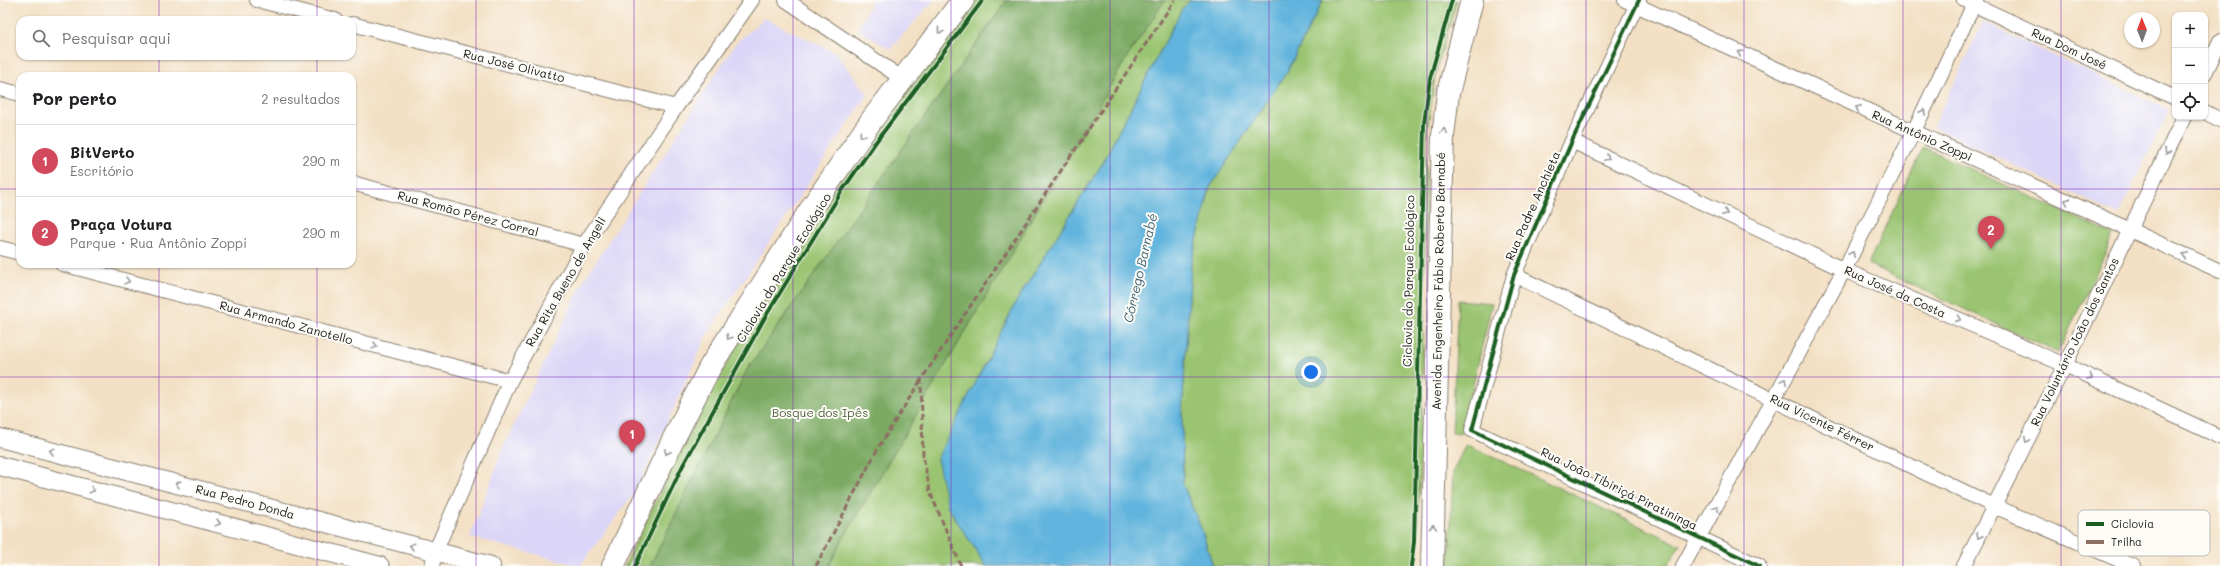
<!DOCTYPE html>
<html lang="pt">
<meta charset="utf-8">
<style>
:root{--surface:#fff;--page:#f6f6f6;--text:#202124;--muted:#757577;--line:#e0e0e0;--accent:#d1495b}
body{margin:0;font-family:Mali,sans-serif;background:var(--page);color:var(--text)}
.controls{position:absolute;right:12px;top:12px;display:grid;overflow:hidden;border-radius:8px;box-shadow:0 1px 3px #0004}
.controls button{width:36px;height:36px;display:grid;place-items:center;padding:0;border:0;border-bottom:1px solid var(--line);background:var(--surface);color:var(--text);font:20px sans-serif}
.compass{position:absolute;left:2124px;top:12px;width:36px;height:36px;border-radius:50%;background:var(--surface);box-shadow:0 1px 3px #0004;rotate:359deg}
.you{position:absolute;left:1311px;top:372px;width:14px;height:14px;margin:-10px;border:3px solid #fff;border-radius:50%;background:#1a73e8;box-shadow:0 0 0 6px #1a73e833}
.badge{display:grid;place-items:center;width:26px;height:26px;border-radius:50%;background:var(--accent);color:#fff;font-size:13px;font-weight:700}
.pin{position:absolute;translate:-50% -33px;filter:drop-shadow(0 1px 2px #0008)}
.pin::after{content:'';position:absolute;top:21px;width:14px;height:12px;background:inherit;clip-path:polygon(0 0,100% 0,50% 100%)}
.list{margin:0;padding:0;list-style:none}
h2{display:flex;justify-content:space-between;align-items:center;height:52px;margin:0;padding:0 16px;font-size:17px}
h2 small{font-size:13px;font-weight:400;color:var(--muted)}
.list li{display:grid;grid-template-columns:26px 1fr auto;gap:12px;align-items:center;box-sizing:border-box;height:72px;padding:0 16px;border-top:1px solid var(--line)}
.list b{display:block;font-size:15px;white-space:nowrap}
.list p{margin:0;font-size:13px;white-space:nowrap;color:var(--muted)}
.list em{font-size:13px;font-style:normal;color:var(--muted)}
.icon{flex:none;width:22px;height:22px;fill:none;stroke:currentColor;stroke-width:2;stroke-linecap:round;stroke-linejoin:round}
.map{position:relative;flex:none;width:2220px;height:566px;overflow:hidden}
.search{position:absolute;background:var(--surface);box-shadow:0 1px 3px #0004;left:16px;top:16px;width:340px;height:44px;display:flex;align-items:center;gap:10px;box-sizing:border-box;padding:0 14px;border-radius:12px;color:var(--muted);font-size:15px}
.panel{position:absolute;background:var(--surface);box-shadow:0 1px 3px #0004;left:16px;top:72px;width:340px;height:196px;border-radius:12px}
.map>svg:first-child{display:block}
.built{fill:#dbd6f7}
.green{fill:#9ac471;stroke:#5b7046}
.forest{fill:#7baa63;stroke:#4c6340}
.water{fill:#61b4dd;stroke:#3e687c}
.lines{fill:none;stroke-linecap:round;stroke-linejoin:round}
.minor-casing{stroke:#887e70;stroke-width:16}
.tertiary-casing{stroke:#887e70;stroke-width:20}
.primary-casing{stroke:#887e70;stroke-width:24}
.minor{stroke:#fff;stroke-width:14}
.tertiary{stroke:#fff;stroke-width:18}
.primary{stroke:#fff;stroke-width:22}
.quiet{stroke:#8d6e63;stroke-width:3;stroke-dasharray:6 3;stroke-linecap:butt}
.cycleway-casing{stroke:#fdfcf7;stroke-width:6}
.cycleway{stroke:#1b5e20;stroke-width:4}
.oneway{stroke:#999}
.grid{fill:none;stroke:#7b2cbf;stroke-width:1;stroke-opacity:0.55}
.labels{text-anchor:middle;stroke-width:4;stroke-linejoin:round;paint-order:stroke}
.street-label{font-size:12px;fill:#1c1c1c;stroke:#fdfcf7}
.park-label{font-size:12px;fill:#4e5f3e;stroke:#fdfcf7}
.water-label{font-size:13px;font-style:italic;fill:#3b6073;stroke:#fdfcf7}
.key{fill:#fdfcf7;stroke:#bab9b5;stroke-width:1}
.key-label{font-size:11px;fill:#1c1c1c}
</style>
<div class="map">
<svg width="2220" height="566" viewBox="0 0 2220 566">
<rect width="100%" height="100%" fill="#fdfcf7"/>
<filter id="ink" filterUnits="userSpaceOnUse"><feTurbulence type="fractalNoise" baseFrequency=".025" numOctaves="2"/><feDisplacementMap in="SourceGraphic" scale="8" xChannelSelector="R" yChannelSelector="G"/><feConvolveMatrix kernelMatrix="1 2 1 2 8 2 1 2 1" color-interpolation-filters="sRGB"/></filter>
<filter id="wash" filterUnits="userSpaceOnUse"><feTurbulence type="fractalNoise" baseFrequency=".012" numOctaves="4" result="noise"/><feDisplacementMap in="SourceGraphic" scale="16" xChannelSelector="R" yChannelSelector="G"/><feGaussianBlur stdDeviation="0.9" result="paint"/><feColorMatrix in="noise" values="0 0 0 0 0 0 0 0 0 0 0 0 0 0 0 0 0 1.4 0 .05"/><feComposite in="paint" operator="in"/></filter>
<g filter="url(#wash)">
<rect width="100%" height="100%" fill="#f3e0c4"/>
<path class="built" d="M872 0H934L890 49 858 30Z
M764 18 836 53 868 94 707 335 637 489 580 566 470 537 506 441 584 280 735 44Z
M1983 22 2169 110 2118 215 1933 127Z"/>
<path class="green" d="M971 0H1007L747 370 650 566H624L709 393 821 205Z
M1165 0H1191L1182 9 1102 164 1016 302 948 507 986 566H829L844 537 1126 59Z
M1323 0H1457L1436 71 1427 131 1422 417 1416 566H1213L1201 528 1183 485 1182 414 1191 264 1210 187 1288 70Z
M1923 147 2114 235 2058 353 1868 264Z
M1458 300 1492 303 1462 433H1452Z
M1466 444 1680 545 1667 566H1449L1453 471Z"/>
<path class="forest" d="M1007 0H1165L1126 59 844 537 829 566H650L747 370Z"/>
<path class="water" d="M1191 0H1323L1288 70 1210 187 1191 264 1182 414 1183 485 1201 528 1213 566H986L948 507 937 459 1016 302 1102 164 1182 9Z"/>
</g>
<g filter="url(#ink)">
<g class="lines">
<g class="minor-casing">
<path id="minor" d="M257 0 335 20
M786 0 903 79
M1625 0 2220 271
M1639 0 1572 141 1514 275 1472 430 1759 566
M1964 0 2175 98
M352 24 676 107
M2205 73 2220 41
M0 89 20 94
M2205 112 2220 120
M1572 141 1844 270 2065 365 2220 437
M352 183 584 245
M0 248 20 253
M62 264 510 381
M1514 275 1994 506 2133 566
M432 566 435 552 510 381 584 245 676 107 752 0
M1683 566 1844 270 1913 133 1976 0
M1964 566 2065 365 2184 117"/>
</g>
<g class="tertiary-casing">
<path id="tertiary" d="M0 438 491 566
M0 466 380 566"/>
</g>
<g class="primary-casing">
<path id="primary" d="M613 566 674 438 710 367 814 204 871 121 963 0
M1432 566 1443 136 1448 93 1472 0"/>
</g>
<use href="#minor" class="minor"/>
<use href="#tertiary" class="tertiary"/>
<use href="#primary" class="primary"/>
<path class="quiet" d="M816 566 878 448 921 380
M961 566 930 492 923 455 921 380 1175 0"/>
<g class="cycleway-casing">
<path id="cycleway" d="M1639 0 1572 141 1514 275 1472 430 1759 566
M635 566 682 467 764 319 842 191 875 143 983 0
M1411 566 1414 542 1424 123 1430 78 1452 0"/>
</g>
<use href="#cycleway" class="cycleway"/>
</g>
<defs><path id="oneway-chevron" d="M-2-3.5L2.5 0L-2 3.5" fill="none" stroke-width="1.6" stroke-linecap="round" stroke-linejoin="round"/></defs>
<g class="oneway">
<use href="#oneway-chevron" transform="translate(940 31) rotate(127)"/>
<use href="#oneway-chevron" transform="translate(1740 53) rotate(-155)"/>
<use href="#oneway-chevron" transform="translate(1858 108) rotate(-155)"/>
<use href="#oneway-chevron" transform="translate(1923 112) rotate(-65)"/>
<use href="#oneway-chevron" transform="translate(1444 131) rotate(-85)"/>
<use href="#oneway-chevron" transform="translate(862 135) rotate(125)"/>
<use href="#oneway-chevron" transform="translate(2167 152) rotate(116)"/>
<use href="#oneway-chevron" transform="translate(1607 158) rotate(25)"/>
<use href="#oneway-chevron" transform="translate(2067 201) rotate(-156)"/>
<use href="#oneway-chevron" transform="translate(1725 213) rotate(25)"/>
<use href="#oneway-chevron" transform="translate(1852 254) rotate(-63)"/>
<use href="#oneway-chevron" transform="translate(2185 255) rotate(-155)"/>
<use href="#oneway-chevron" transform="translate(127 281) rotate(15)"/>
<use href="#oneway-chevron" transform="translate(1958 319) rotate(23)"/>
<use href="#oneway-chevron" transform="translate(729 337) rotate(122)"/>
<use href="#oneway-chevron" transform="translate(375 346) rotate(15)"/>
<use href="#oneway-chevron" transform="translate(2090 377) rotate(25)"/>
<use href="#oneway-chevron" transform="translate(1784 381) rotate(-62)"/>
<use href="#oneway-chevron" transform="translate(2027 440) rotate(117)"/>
<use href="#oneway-chevron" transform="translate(52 451) rotate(-165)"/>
<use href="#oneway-chevron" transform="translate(667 452) rotate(115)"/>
<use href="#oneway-chevron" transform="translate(178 484) rotate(-165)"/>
<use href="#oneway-chevron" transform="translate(92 490) rotate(15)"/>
<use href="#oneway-chevron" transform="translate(1716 508) rotate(-62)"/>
<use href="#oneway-chevron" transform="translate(218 523) rotate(15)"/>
<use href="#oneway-chevron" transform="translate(1433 527) rotate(-88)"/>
<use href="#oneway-chevron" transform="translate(1979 536) rotate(116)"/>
<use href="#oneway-chevron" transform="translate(412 546) rotate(-165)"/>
</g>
</g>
<path class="grid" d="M159 0V20M317 0V20M476 0V566M634 0V566M793 0V566M951 0V566M1110 0V566M1269 0V566M1427 0V566M1586 0V566M1744 0V566M1903 0V566M2061 0V566M159 56V76M317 56V76M0 189H20M352 189H2220M159 264V566M317 264V566M0 377H2220"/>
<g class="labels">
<g class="street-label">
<text transform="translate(2069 49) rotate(25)" y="4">Rua Dom José</text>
<text transform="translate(514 66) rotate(14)" y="4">Rua José Olivatto</text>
<text transform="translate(1922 136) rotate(24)" y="4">Rua Antônio Zoppi</text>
<text transform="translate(1533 206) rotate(-66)" y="4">Rua Padre Anchieta</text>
<text transform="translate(468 214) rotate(15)" y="4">Rua Romão Pérez Corral</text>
<text transform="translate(784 268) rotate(-59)" y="4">Ciclovia do Parque Ecológico</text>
<text transform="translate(1409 281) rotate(-89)" y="4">Ciclovia do Parque Ecológico</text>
<text transform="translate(1439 281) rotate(-89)" y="4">Avenida Engenheiro Fábio Roberto Barnabé</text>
<text transform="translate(566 282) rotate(-60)" y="4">Rua Rita Bueno de Angeli</text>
<text transform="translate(1895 292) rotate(24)" y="4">Rua José da Costa</text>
<text transform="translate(286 323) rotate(15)" y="4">Rua Armando Zanotello</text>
<text transform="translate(2075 342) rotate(-64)" y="4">Rua Voluntário João dos Santos</text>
<text transform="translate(1822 423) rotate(26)" y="4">Rua Vicente Férrer</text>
<text transform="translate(1619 489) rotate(26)" y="4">Rua João Tibiriçá Piratininga</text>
<text transform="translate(245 502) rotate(15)" y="4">Rua Pedro Donda</text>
</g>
<g class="park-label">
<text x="820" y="417">Bosque dos Ipês</text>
</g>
<g class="water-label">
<text transform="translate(1140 268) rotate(-77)" y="5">Córrego Barnabé</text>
</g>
</g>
<rect x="2078" y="510" width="132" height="46" rx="6" class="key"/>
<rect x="2086" y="522" width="18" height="4" fill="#1b5e20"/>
<rect x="2086" y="540" width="18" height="4" fill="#8d6e63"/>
<g class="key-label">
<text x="2111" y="528">Ciclovia</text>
<text x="2111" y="546">Trilha</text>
</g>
</svg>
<div class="controls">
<button>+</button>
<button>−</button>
<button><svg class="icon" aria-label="locate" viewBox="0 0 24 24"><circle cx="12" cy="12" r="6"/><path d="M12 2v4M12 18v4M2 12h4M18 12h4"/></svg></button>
</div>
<svg class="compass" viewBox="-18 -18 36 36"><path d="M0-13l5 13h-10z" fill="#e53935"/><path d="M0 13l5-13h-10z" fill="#757577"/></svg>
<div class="you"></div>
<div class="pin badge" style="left:632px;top:453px">1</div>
<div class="pin badge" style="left:1991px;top:249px">2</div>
<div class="search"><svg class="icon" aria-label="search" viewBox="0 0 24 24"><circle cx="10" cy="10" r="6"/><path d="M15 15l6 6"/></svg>Pesquisar aqui</div>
<section class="panel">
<h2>Por perto<small>2 resultados</small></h2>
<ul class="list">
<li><span class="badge">1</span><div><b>BitVerto</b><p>Escritório</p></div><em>290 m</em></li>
<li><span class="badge">2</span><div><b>Praça Votura</b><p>Parque · Rua Antônio Zoppi</p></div><em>290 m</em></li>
</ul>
</section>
</div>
